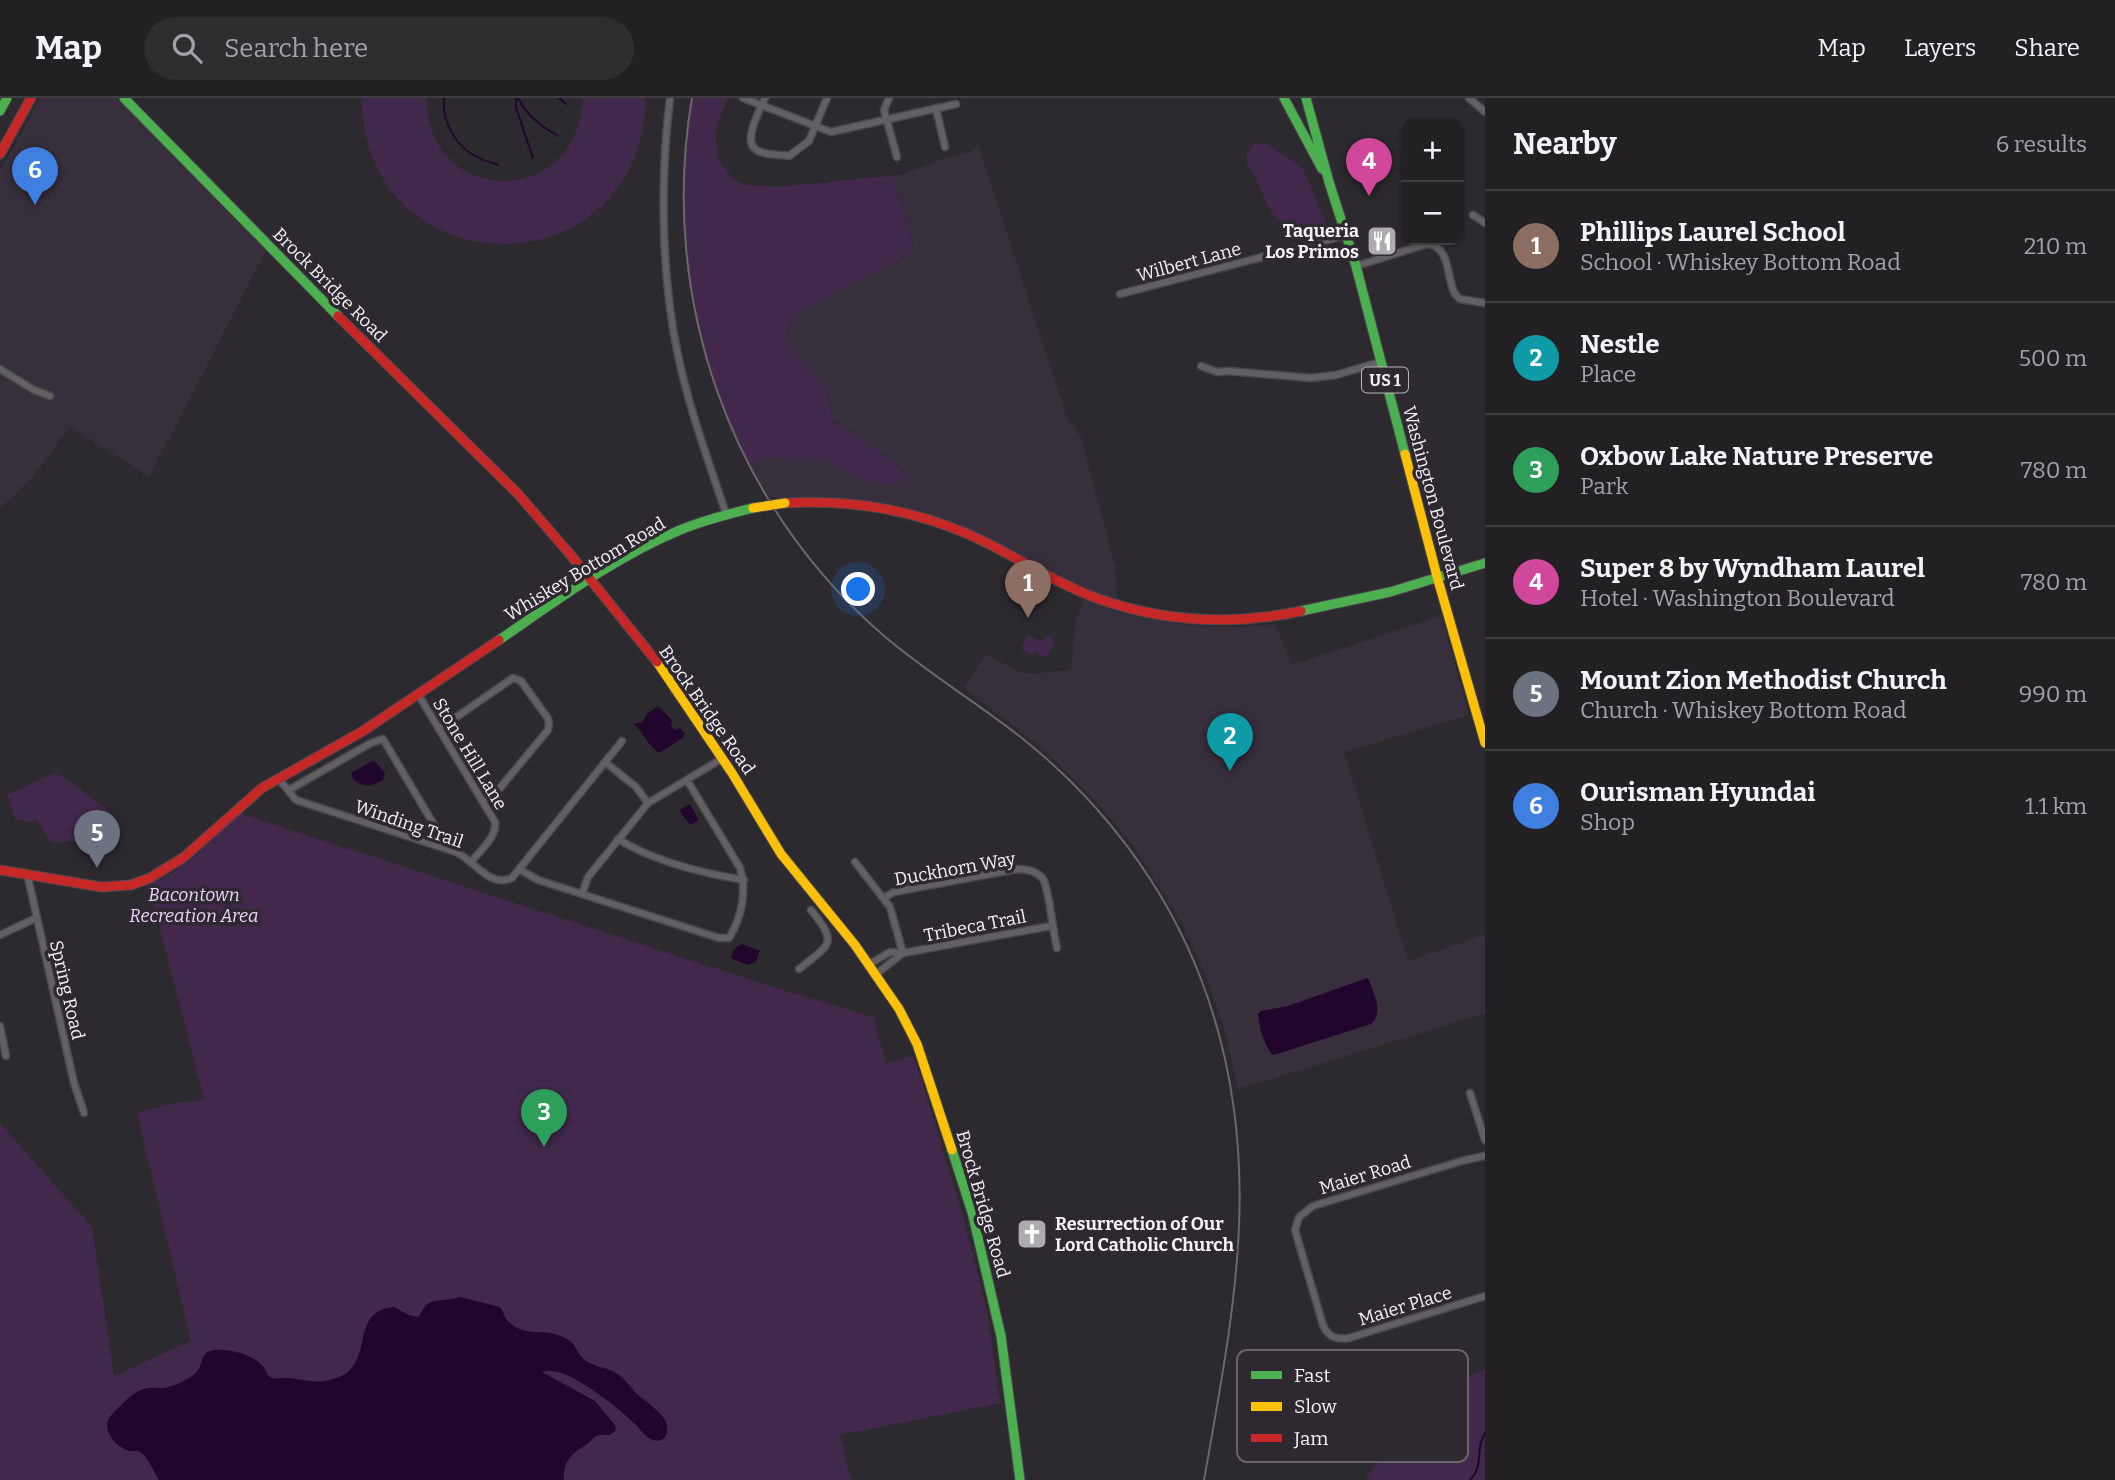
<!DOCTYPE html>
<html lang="en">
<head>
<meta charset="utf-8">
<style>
  body { margin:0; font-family:Bitter,serif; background:#2e2d30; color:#f1f3f6 }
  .controls { position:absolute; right:21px; top:21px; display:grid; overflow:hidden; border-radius:14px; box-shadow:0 2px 5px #0004 }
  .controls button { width:63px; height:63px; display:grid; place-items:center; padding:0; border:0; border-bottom:2px solid #3f3e41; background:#222023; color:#f1f3f6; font:35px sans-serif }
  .you { position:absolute; left:859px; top:492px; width:24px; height:24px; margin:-18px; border:5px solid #fff; border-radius:50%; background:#1a73e8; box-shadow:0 0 0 10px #1a73e833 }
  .badge { display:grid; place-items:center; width:46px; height:46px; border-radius:50%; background:#aeabb0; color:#fff; font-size:23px; font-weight:700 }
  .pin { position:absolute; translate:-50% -58px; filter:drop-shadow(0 2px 4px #0008) }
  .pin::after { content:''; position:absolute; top:37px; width:24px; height:21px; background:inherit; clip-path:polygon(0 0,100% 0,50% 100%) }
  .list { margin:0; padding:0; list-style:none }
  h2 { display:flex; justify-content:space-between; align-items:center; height:91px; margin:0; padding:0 28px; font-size:30px }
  h2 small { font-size:23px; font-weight:400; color:#a2a3a6 }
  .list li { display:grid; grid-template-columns:46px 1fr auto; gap:21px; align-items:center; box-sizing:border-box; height:112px; padding:0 28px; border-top:2px solid #3f3e41 }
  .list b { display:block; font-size:26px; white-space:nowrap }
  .list p { margin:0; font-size:23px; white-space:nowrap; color:#a2a3a6 }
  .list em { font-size:23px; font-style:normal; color:#a2a3a6 }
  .icon { flex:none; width:38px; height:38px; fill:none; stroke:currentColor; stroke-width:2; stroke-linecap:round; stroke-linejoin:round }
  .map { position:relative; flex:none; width:1485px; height:1382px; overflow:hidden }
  header { display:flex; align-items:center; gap:42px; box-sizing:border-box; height:98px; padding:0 35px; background:#222023; border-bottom:2px solid #3f3e41 }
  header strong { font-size:33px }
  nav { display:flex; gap:38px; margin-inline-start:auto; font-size:24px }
  .search { width:490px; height:63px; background:#2e2d30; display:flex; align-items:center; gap:18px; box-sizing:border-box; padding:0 24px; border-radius:38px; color:#a2a3a6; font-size:26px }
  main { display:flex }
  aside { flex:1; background:#222023 }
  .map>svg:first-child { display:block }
  .built { fill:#382f3c }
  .green { fill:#42294c }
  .water { fill:#22052d }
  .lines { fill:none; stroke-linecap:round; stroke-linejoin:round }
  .stream { stroke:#22052d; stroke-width:2 }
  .street-casing { stroke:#4a484c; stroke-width:9 }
  .fast-casing { stroke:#4a484c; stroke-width:11 }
  .slow-casing { stroke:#4a484c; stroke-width:11 }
  .jam-casing { stroke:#4a484c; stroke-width:11 }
  .street { stroke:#636064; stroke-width:6 }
  .fast { stroke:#4caf50; stroke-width:9 }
  .slow { stroke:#ffc107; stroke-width:9 }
  .jam { stroke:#c62828; stroke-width:9 }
  .rail { stroke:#6a686b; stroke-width:2 }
  .slow-bridge-casing { stroke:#4a484c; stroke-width:11; stroke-linecap:butt }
  .slow-bridge { stroke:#ffc107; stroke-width:9 }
  .labels { text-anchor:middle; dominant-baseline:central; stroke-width:7; stroke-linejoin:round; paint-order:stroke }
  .shield { fill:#2e2831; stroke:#b9b4bb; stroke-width:2 }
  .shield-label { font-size:16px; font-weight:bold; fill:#f4f0f6 }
  .poi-label { font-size:18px; font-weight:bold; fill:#f4f0f6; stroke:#2e2831; text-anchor:end }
  .street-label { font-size:18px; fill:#f4f0f6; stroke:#2e2831 }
  .park-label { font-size:18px; font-style:italic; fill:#eed4f9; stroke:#2e2831 }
  .key { fill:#2e2831; stroke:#69646c; stroke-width:2 }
  .key-label { font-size:19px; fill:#f4f0f6 }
</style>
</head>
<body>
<header>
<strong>Map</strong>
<div class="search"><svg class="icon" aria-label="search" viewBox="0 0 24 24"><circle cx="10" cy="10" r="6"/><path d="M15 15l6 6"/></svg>Search here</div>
<nav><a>Map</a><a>Layers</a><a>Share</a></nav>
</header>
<main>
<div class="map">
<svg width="1485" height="1382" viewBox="0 0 1485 1382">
  <rect width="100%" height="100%" fill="#2d2a2f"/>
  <g class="built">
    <polygon points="39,0 117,0 266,153 149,379 70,328 30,383 0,410 0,72 23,34"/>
    <polygon points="978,47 1067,319 1081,339 1114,464 1118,507 986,444 883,409 785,405 764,395 748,367 762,360 821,361 864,381 886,387 907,382 903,371 832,321 825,286 785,245 791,222 801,212 913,155 912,139 894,83 900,77 946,60 969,54"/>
    <polygon points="1084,502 1124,516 1186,527 1243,529 1275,526 1292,567 1441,518 1469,617 1344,654 1408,863 1485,837 1485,915 1238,991 1225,933 1206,878 1182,826 1137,753 1103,711 1047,654 964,590 986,556 1020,574 1029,576 1071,572 1076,520"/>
  </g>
  <g class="green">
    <path d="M362,0H426C428,109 577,113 583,0H646C640,198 362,191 362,0Z"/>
    <path d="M692,0H727L715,35L718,61L732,80L745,87L778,89L900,77L894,83L912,139L913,155L801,212L791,222L785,245L825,286L832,322L903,371L907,382L886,387L864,381L821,361L762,360L748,367C692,254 669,125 692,0Z"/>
    <path d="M1255,45L1267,46L1302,69L1325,122L1327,130L1324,134L1299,141L1293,140C1288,128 1277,124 1271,113C1261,98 1259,81 1247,67V55Z"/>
    <polygon points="1028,537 1040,543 1048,537 1053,539 1055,545 1047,558 1042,559 1035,553 1032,557 1021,551"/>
    <polygon points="55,675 68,682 115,718 104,763 90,764 89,752 76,743 51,745 37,722 27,724 15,721 7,697"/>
    <polygon points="239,715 766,887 873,919 886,965 913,958 919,974 963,1118 987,1212 1000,1305 840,1337 851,1382 0,1382 0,1025 92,1129 114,1278 191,1243 137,1015 175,1005 204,1002 155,810 146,788 172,775"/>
    <polygon points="1485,1271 1485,1382 1365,1382 1426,1299"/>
  </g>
  <g class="water">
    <path d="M657,609L660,610L672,622L671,628L674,632L680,630L685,636L683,640L659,655C646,646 645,636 634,626L642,624L648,615Z"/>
    <path d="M374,662L385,675L383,682C371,689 364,690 353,681L351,675Z"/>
    <polygon points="690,706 699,722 690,727 679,712"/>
    <path d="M742,846L760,853L756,864L747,867L731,860C732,853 735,849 742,846Z"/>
    <path d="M1367,880L1369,882C1374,897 1384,914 1371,926L1277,956L1273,957C1264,948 1259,928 1258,916L1261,913L1288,908Z"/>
    <path d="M460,1199L500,1209C504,1214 504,1219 508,1223C523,1239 542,1231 558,1237C579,1244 573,1252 585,1262C595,1270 609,1269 619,1277C626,1282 631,1290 637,1296C646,1304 659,1312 665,1322C670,1332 667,1346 653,1342C647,1340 641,1333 637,1328C621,1312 564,1264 542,1274L595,1303L615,1327L616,1332L610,1337C590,1336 597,1341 584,1348C571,1356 562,1366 564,1382H159C154,1374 149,1361 141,1355C135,1351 138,1354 131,1353C121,1352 112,1343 108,1333C105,1323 110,1318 117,1311C126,1303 129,1297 141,1292C149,1289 155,1290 162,1290C172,1289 184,1284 192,1278C208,1268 194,1249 224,1252C237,1253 254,1258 263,1268C266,1272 267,1278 272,1280C276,1281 283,1280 288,1280C303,1281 314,1286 330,1282C336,1280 344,1278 349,1273C371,1252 353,1213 394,1209L409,1217L418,1219C422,1215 423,1208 429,1205C438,1201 450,1202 460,1199Z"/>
  </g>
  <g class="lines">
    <g class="stream">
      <path d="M444,0C442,24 455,48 477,59C484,63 491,64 498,67"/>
      <polyline points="516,0 516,10 533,60"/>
      <path d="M518,0C527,18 541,28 558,38"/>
      <polyline points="559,0 566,6"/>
      <path d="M1470,1382C1485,1367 1474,1353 1485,1335"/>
    </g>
    <g class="street-casing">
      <g id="street">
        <path d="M670,0C660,81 661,177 678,257C689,311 709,364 726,416"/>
        <polyline points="743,0 831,34 956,6"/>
        <path d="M765,0C759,14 739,48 761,54C770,57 780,57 789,58L809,43L827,0"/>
        <polyline points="889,0 884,12 897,59"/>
        <polyline points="1469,0 1485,14"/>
        <polyline points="936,10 945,49"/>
        <polyline points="1473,117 1485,125"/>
        <path d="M1356,168L1427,146C1451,148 1446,180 1455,196L1460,201L1485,205"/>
        <polyline points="1120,196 1347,137"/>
        <polyline points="1201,268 1217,274 1228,273 1311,280 1336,277 1380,264"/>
        <polyline points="0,271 34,292 50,298"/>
        <path d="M418,596L495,724C497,739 480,753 471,764"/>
        <polyline points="439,631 513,580 521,583 547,619 549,624 548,632 500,690 483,704"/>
        <polyline points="605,664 636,689 648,705"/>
        <path d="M278,680L296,702L456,754C475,763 489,790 512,780L622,643"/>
        <polyline points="289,692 371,645 383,641 436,730 437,737 434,747"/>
        <path d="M618,741C655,764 701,775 744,782"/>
        <polyline points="855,764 890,809 903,855 1051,828"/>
        <path d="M519,771L538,782L719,840H729C742,819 747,793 740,770L687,682"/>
        <polyline points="27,775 74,985 84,1015"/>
        <polyline points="582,796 588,779 648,705 723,660"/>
        <path d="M885,799L894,794L1017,771C1026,771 1037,773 1043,781C1049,790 1053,835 1057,850"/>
        <polyline points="0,837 36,820"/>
        <polyline points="868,867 890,854 903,855 875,877"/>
        <path d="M799,871C830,846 839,846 811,812"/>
        <polyline points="0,928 6,958"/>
        <polyline points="1470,995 1485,1042"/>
        <path d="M1485,1058L1465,1062L1313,1108L1299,1119L1295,1132L1323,1227C1328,1239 1336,1242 1349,1240L1485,1198"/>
      </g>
    </g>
    <g class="fast-casing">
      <g id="fast">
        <polyline points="124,0 338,218"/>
        <polyline points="1284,0 1322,71"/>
        <polyline points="1306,0 1329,84 1356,168 1405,356"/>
        <polyline points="0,13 7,0"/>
        <polyline points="1301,513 1390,494 1485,465"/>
        <path d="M499,542C556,503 615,459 680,432C704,422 728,416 753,410"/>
        <polyline points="952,1052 972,1114 1001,1238 1020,1382"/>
      </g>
    </g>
    <g class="slow-casing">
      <g id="slow">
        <polyline points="1405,356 1438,482 1485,645"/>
        <polyline points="657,564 732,675 781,756 855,847 899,911 917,946 952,1052"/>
      </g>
    </g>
    <g class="jam-casing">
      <g id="jam">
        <polyline points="0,56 31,0"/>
        <polyline points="338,218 518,396 569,455 657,564"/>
        <path d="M785,405C856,401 923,413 987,445C1023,463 1058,486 1096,500C1163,524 1231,528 1301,513"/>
        <polyline points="0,772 101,789 131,787 150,780 184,759 262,690 363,633 499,542"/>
      </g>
    </g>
    <use href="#street" class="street"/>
    <use href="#fast" class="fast"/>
    <use href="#slow" class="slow"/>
    <use href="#jam" class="jam"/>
    <path class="rail" d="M692,0C658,199 730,405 883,537C927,575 978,605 1023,641C1102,704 1165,787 1201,881C1267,1054 1235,1207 1204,1382"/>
    <g class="slow-bridge-casing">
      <polyline id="slow-bridge" points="753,410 785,405"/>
    </g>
    <use href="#slow-bridge" class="slow-bridge"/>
  </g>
  <defs>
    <g id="restaurant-square" transform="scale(1.575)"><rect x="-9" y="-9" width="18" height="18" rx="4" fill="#aeabb0" stroke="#2e2831"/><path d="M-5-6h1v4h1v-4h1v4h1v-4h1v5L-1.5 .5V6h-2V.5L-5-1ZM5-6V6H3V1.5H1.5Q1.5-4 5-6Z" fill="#fff"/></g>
    <g id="church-square" transform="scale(1.575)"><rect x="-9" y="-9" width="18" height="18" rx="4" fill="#aeabb0" stroke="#2e2831"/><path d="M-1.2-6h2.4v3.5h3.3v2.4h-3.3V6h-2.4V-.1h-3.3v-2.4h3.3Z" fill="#fff"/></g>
  </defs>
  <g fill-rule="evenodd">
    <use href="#restaurant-square" x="1382" y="143"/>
    <use href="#church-square" x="1032" y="1136"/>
  </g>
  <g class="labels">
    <rect class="shield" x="1362" y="269.5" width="46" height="25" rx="5"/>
    <g class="shield-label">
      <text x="1385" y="282">US 1</text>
    </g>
    <g class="poi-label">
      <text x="1359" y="133">Taqueria<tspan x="1359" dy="21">Los Primos</tspan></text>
      <text x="1055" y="1126" text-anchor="start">Resurrection of Our<tspan x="1055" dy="21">Lord Catholic Church</tspan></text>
    </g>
    <g class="street-label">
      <text transform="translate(1189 164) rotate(-15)">Wilbert Lane</text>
      <text transform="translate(330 187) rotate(45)">Brock Bridge Road</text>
      <text transform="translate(1433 400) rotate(75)">Washington Boulevard</text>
      <text transform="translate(585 471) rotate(-31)">Whiskey Bottom Road</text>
      <text transform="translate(707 612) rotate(55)">Brock Bridge Road</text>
      <text transform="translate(470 656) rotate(59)">Stone Hill Lane</text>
      <text transform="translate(409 726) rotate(19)">Winding Trail</text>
      <text transform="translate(955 771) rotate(-10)">Duckhorn Way</text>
      <text transform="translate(975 828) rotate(-11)">Tribeca Trail</text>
      <text transform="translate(67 892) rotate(77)">Spring Road</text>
      <text transform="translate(1365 1077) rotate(-17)">Maier Road</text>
      <text transform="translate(983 1106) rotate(74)">Brock Bridge Road</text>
      <text transform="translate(1405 1208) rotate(-17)">Maier Place</text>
    </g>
    <g class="park-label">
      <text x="194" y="797">Bacontown<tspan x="194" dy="21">Recreation Area</tspan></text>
    </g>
  </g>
  <rect x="1237" y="1252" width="231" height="112" rx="10" class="key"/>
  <rect x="1251" y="1273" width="31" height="8" fill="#4caf50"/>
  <rect x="1251" y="1304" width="31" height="9" fill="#ffc107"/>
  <rect x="1251" y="1336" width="31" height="8" fill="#c62828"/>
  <g class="key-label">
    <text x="1294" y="1284">Fast</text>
    <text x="1294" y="1315">Slow</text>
    <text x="1294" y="1347">Jam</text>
  </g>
</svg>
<div class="controls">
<button>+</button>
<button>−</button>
</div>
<div class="you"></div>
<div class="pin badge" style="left:1028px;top:520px;background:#8d6e63">1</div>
<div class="pin badge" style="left:1230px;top:673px;background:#0f9aa8">2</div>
<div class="pin badge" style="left:544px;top:1049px;background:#2e9e5b">3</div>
<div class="pin badge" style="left:1369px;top:98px;background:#d1479c">4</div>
<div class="pin badge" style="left:97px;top:770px;background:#6b7280">5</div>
<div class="pin badge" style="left:35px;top:107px;background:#3f7fe0">6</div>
</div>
<aside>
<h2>Nearby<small>6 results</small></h2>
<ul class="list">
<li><span class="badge" style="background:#8d6e63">1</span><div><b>Phillips Laurel School</b><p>School · Whiskey Bottom Road</p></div><em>210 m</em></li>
<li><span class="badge" style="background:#0f9aa8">2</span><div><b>Nestle</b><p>Place</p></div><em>500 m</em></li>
<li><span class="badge" style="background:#2e9e5b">3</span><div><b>Oxbow Lake Nature Preserve</b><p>Park</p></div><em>780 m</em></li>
<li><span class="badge" style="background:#d1479c">4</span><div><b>Super 8 by Wyndham Laurel</b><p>Hotel · Washington Boulevard</p></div><em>780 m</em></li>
<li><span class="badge" style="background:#6b7280">5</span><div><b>Mount Zion Methodist Church</b><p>Church · Whiskey Bottom Road</p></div><em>990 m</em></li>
<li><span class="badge" style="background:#3f7fe0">6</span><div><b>Ourisman Hyundai</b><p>Shop</p></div><em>1.1 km</em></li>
</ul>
</aside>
</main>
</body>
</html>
